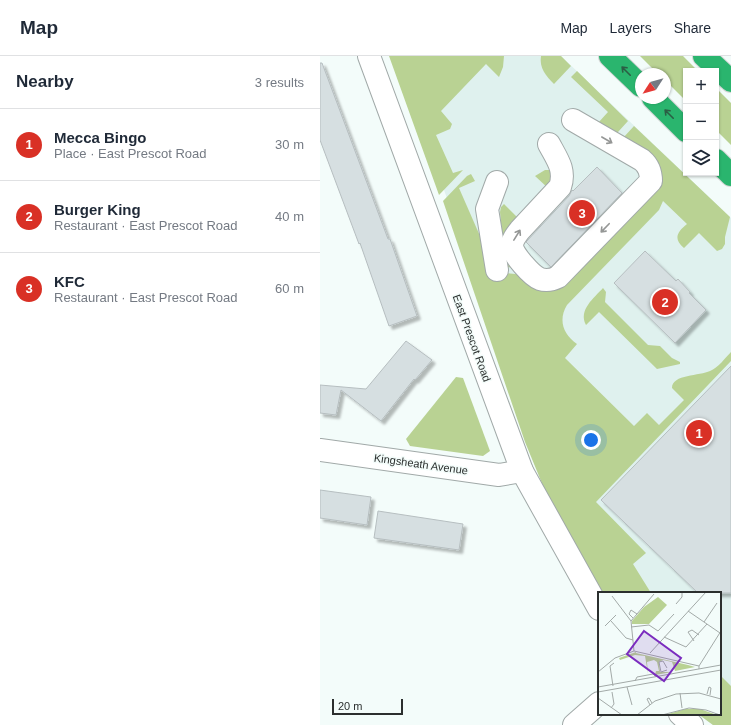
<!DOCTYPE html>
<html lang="en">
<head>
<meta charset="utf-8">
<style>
  body { margin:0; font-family:Helvetica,sans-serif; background:#f6f6f7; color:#1f2937 }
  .controls { position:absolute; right:12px; top:12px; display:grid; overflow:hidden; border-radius:0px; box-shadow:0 1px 3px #0004 }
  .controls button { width:36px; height:36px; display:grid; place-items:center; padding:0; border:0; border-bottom:1px solid #e0e1e3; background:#fff; color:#1f2937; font:20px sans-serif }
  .compass { position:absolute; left:315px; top:12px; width:36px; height:36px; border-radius:50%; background:#fff; box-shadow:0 1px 3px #0004; rotate:234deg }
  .scale { position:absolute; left:12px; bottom:10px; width:71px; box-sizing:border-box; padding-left:4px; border:2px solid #2b2f2e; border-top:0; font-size:11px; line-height:14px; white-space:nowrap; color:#2b2f2e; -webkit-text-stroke:3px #f3fcfa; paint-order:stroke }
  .you { position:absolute; left:271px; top:384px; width:14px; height:14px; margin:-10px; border:3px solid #fff; border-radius:50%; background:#1a73e8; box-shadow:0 0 0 6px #1a73e833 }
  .badge { display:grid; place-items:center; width:26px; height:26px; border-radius:50%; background:#d93025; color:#fff; font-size:13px; font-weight:700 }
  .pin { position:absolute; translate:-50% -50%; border:2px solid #fff; box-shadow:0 1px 4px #0006 }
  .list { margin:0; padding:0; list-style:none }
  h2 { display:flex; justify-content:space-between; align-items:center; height:52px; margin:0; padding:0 16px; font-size:17px }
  h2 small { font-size:13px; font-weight:400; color:#747a83 }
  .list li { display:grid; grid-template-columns:26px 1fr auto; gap:12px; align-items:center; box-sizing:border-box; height:72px; padding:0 16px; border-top:1px solid #e0e1e3 }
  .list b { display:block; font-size:15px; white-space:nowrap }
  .list p { margin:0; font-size:13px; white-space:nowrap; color:#747a83 }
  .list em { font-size:13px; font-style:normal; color:#747a83 }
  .icon { flex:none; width:22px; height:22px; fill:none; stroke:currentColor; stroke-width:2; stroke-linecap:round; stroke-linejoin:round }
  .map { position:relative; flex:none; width:411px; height:669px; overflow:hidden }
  header { display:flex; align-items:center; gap:24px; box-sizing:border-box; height:56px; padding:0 20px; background:#fff; border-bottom:1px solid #e0e1e3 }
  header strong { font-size:19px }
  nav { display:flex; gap:22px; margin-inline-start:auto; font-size:14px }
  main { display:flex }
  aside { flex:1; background:#fff }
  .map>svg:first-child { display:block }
  .built { fill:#dff1ee }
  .green { fill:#b9d293 }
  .building { fill:#d6dfe1; stroke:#b6bec0; filter:url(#shadow) }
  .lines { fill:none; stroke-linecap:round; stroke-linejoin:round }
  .minor-casing { stroke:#a1a9a8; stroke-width:24 }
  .highway-casing { stroke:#d5d5d5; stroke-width:24 }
  .minor { stroke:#fff; stroke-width:22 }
  .highway { stroke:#2ab56e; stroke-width:22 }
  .oneway { stroke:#2b5e44 }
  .oneway2 { stroke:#959796 }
  .labels { text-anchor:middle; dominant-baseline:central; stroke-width:3; stroke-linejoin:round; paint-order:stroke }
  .street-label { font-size:11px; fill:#2b2f2e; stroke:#f3fcfa }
  .inset-road { fill:none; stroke:#a3aaa8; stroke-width:1 }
  .view { fill:#7b2cbf; fill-opacity:0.15; stroke:#7b2cbf; stroke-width:2 }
  .inset-edge { fill:none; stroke:#2b2f2e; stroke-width:2 }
</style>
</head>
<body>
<header>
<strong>Map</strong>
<nav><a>Map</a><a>Layers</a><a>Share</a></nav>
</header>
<main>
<aside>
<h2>Nearby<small>3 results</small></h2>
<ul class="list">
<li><span class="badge">1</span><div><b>Mecca Bingo</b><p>Place · East Prescot Road</p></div><em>30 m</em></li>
<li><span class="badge">2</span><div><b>Burger King</b><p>Restaurant · East Prescot Road</p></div><em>40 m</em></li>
<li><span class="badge">3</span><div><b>KFC</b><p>Restaurant · East Prescot Road</p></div><em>60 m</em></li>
</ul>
</aside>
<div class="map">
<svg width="411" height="669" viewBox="0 0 411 669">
  <defs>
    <filter id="shadow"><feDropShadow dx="3.5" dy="3.5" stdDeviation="1" flood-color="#0004"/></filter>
  </defs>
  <rect width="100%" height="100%" fill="#f3fcfa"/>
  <polygon class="built" points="164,0 241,0 411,162 411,669 393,669 378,658 400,658 400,537 285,537 202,360 102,70"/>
  <g class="green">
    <polygon points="69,0 184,0 183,11 179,21 166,8 121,55 132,68 130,73 116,79 133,117 143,114 119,139"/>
    <path d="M221,0H241L251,10L234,28C226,20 219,12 221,0Z"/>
    <polygon points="320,0 363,0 378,15 366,15 366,45 345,24 345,18 338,18"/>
    <polygon points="257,15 308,65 298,76 295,82 278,67 288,56 251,21"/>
    <polygon points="396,32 411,47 411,89 396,74"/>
    <path d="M314,70L410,161L405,181V188L402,193L397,195L379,177L364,192C353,183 357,176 367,168L343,145L339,154L247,249C238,264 243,278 257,288L245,302L314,370L327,357L339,369L364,344L352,332C352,318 380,320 390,315C398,312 405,302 411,296V305L276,446L326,497L313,508L331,537H279L228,442L205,386L123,145L147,120L151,118L155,125L139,132L167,196L185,217L204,219L217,228L333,133L303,82Z"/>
    <path d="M225,114H229L233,118V126L230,135C220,148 186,175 186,191C186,200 193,206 199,212L185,211L180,156L181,151L184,148L198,162L228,132L215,120Z"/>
    <path d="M283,232L286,236L285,246L328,289L340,290L352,302L360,306V308L337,313L279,256L266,269C258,254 274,242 283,232Z"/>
    <polygon points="136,321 143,322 170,395 163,400 90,390 86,383"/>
    <polygon points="400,619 411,630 411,669 393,669 378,658 400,658"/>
  </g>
  <g class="building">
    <polygon points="0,7 2,7 68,183 70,183 97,260 69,270 40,187 39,188 0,84"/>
    <polygon points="277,111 302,137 231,211 206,186 249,140 252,134 253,135"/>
    <polygon points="325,195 356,225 358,223 370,236 369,237 386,254 355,287 294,227"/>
    <polygon points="86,285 112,304 95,324 94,323 61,365 21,334 16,359 0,357 0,329 46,333"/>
    <polygon points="411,310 411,537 378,537 281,444"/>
    <polygon points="0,434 51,441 47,469 0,462"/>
    <polygon points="58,455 143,468 139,494 54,482"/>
  </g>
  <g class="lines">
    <g class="minor-casing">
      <g id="minor">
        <polyline points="49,0 202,415 279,553"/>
        <path d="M229,88C237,103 246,114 240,131L200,174C196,179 192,184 192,190C193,199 212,220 220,223C226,225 232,224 238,221L331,125C331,116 329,110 322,104L253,64"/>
        <polyline points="177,126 167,153 177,214"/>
        <polyline points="0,394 179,419 202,415"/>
        <polyline points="360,658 372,669"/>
        <polyline points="254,669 279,647"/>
      </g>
    </g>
    <g class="highway-casing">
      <g id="highway">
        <polyline points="290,0 321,30"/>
        <polyline points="384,0 411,25"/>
        <polyline points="333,42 366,75"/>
        <polyline points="396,104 411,119"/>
      </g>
    </g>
    <use href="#minor" class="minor"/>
    <use href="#highway" class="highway"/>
  </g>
  <defs><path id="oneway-shaft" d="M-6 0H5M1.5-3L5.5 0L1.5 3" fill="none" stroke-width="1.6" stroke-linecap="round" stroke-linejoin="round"/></defs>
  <g class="oneway">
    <use href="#oneway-shaft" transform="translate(306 15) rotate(-135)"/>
    <use href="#oneway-shaft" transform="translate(349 58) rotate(-135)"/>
  </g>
  <g class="oneway2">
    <use href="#oneway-shaft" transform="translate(287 84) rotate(30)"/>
    <use href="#oneway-shaft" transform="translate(285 172) rotate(134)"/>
    <use href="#oneway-shaft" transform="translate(197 179) rotate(-58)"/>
  </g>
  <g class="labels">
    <g class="street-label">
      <text transform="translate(152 282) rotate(70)">East Prescot Road</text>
      <text transform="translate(101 408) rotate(8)">Kingsheath Avenue</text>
    </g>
  </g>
  <g transform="translate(278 536)">
    <rect width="123" height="123" fill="#f3fcfa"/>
    <path d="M60,5L69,13L51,32H34V29L46,15ZM38,60V61L90,73L97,75L77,79L74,70L65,68L61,70L62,80H74L57,83L58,79H61L59,70L56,68L49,70L50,82L47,64L37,63L22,68L21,66ZM87,117H102L119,123H67Z" fill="#b9d293"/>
    <path class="inset-road" d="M14,4L33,29L36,59M78,12L84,5V0M90,19L122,41M35,26L31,22L33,18L39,22M13,29L28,46L35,48M33,29L56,2M106,30L119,11M7,34L18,23M33,35L51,33L60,39L76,22M66,45L88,55L109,32M96,49L90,40L94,38L101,43M52,61L108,0M101,74L123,39M69,76L65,69L61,70L63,80L69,78M0,80L17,66L36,59L101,74V77M37,89L39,85L55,82L58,85M15,94L12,74L16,71M0,95L123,73M29,95L34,113M0,100L123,78M82,101L84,116M109,102L111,95L113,96L112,103M0,106L24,123M52,113L49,107L51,106L54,111M13,116L16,112L14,100M39,123L57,109L78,102L101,101L123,107M64,123L91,116L108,118L122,123"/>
    <path class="view" d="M46,39L83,66L66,89L29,62Z"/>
    <rect width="123" height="123" class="inset-edge"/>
  </g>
</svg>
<div class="controls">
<button>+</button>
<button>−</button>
<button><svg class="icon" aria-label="layers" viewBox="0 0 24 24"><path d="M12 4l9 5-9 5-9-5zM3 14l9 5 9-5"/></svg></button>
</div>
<svg class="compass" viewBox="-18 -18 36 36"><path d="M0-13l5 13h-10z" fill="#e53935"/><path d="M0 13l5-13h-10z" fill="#747a83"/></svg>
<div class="scale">20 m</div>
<div class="you"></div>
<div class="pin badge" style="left:379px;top:377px">1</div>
<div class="pin badge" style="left:345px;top:246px">2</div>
<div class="pin badge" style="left:262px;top:157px">3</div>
</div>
</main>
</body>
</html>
